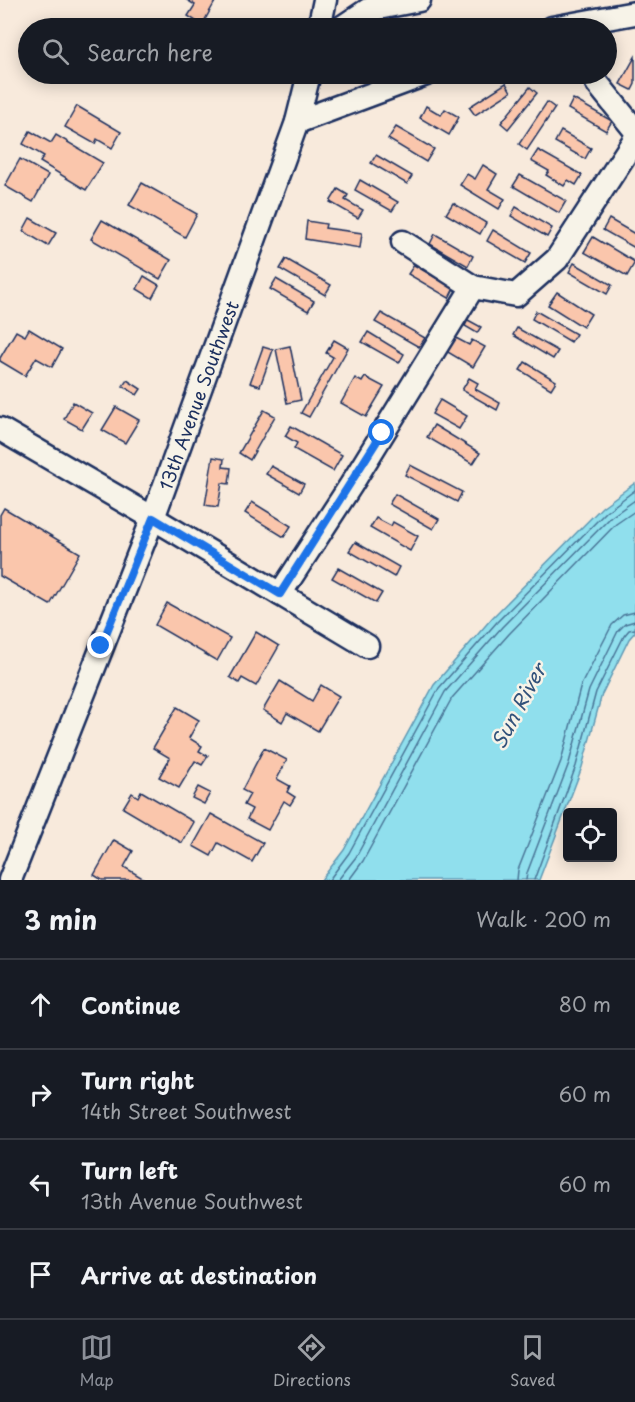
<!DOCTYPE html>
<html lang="en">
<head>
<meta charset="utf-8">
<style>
  body { margin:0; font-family:"Playpen Sans",sans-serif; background:#20242c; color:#f1f3f6 }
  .controls { position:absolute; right:18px; bottom:18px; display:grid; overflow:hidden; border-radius:6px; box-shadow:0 3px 15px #0003 }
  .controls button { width:54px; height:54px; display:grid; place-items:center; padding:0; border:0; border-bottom:2px solid #363941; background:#171b24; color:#f1f3f6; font:30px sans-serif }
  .stop { position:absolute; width:18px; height:18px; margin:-14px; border:4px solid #1a73e8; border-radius:50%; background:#fff }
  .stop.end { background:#1a73e8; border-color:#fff; box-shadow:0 2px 6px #0008 }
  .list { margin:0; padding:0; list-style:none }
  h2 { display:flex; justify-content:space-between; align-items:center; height:78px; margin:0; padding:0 24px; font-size:26px }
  h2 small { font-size:20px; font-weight:400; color:#9ea1a6 }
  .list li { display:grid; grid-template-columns:39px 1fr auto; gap:18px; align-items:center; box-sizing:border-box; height:90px; padding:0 24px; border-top:2px solid #363941 }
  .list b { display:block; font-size:22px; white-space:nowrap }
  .list p { margin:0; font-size:20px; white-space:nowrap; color:#9ea1a6 }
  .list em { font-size:20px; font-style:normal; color:#9ea1a6 }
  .icon { flex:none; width:33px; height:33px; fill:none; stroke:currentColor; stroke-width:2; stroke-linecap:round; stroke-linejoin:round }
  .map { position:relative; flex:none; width:635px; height:880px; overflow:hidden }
  .search { position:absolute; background:#171b24; box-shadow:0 3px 15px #0003; left:18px; right:18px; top:18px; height:66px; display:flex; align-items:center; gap:15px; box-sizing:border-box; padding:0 21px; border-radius:33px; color:#9ea1a6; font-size:22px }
  .sheet { height:438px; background:#171b24 }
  nav { display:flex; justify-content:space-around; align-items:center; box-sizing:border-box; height:84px; border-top:2px solid #363941; background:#171b24; font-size:16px; color:#9ea1a6 }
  nav a { display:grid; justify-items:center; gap:3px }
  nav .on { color:#8c9099 }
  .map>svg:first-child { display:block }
  .water { fill:#90dfed; stroke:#6199b4; stroke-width:1.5 }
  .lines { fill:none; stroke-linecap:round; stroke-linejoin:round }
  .shore { stroke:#4a7597; stroke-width:1.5 }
  .building { fill:#fac6ac; stroke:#1b2f5e; stroke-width:1.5 }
  .minor-casing { stroke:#1b2f5e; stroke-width:27 }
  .minor { stroke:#f7f3e8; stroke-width:22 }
  .route { stroke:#1a73e8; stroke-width:8 }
  .labels { text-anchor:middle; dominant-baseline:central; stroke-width:5; stroke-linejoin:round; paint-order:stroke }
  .street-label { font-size:18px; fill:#1b2f5e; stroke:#f7f3e8 }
  .water-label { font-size:20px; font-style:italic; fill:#32527b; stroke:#f7f3e8 }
</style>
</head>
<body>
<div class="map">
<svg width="635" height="880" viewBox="0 0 635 880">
  <rect width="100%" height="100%" fill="#f8eadc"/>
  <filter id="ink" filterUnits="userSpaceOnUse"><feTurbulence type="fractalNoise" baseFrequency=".0167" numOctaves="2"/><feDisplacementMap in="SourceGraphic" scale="12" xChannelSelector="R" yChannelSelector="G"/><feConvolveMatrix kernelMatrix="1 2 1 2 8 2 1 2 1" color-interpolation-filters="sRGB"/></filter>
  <g filter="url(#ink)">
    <polygon class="water" points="635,483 635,632 629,639 602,694 582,767 539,880 321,880 344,850 434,685 492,618 602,507"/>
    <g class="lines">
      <g class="shore">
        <polyline points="329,880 349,853 439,688 497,622 606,512 635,490"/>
        <polyline points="338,880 356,857 445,692 502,627 611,517 635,500"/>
        <polyline points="349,880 363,861 452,698 509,634 616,524 635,511"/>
        <polyline points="517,880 518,870 561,761 581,685 612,625 623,615 635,612"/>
        <polyline points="526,880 527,873 569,763 589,690 618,631 625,624 635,621"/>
        <polyline points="534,880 576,766 596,692 624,636 629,630 635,629"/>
      </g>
    </g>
    <g class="building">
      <polygon points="187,0 216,0 202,25 188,16 195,5"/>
      <polygon points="635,57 635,84 632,90 620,84"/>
      <polygon points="506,83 511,92 475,115 469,107"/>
      <polygon points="530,87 537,93 508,129 501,123"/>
      <polygon points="573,99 612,121 606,131 568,109"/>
      <polygon points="547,102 555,108 527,150 519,144"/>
      <polygon points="77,106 121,132 112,148 97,139 95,144 65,127"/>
      <polygon points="426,106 441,115 445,109 459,117 449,135 420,118"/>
      <polygon points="396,127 434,149 426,162 388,139"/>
      <polygon points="30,131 51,143 56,135 103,163 86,190 40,162 44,156 23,144"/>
      <polygon points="561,131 591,148 585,159 555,142"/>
      <polygon points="538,150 582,175 576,185 568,180 564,186 546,175 549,171 531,161"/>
      <polygon points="376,155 412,176 407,184 371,163"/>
      <polygon points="20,159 48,175 33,202 5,186"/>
      <polygon points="483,165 497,174 488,189 505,199 499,209 460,185 467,174 475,179"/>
      <polygon points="520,175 566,201 559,213 513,186"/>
      <polygon points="360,180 398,202 392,211 355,190"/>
      <polygon points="142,183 197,214 185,237 129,205"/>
      <polygon points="338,189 348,195 345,200 363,210 358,218 330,202"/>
      <polygon points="453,203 486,223 480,234 446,214"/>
      <polygon points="516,207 552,228 547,237 511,216"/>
      <polygon points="30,218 56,233 48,246 23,231"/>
      <polygon points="609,219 635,234 635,248 603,230"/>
      <polygon points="102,220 171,260 160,279 91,239"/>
      <polygon points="307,221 326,224 325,228 362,233 360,248 305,239"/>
      <polygon points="493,230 531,253 525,263 487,241"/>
      <polygon points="435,234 473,256 468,266 430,244"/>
      <polygon points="593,237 635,262 627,276 584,252"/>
      <polygon points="286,259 331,285 325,295 280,269"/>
      <polygon points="574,263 612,285 607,294 569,272"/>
      <polygon points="414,265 454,288 449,298 408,274"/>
      <polygon points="144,276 159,285 152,298 137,289"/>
      <polygon points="276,279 314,301 308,311 270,289"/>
      <polygon points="557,292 591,314 583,327 548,305"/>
      <polygon points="536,311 576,334 571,342 532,319"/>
      <polygon points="381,313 425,338 419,347 375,322"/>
      <polygon points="468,320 481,327 477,333 465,326"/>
      <polygon points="517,328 558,351 553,359 513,335"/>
      <polygon points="29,329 62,349 52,367 36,358 25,376 0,361 0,358 16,331 25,336"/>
      <polygon points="368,332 404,354 399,363 362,342"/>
      <polygon points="454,337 469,345 472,340 485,347 473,367 446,351"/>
      <polygon points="334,340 348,348 309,417 301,413 333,357 326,353"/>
      <polygon points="290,346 301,400 287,403 276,349"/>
      <polygon points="263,347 273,350 260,386 250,383"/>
      <polygon points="525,362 556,381 551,389 520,370"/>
      <polygon points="365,377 384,387 366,417 341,403 355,378 362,382"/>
      <polygon points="469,378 478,383 475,389 500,403 497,410 462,390"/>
      <polygon points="127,380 141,389 137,395 123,386"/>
      <polygon points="440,400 467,416 459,429 432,414"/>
      <polygon points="73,402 92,413 82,429 64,419"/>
      <polygon points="116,407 139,420 125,443 102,430"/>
      <polygon points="264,410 275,416 250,460 239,453"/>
      <polygon points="434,425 480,453 473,464 427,437"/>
      <polygon points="291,426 342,455 333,471 294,449 297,443 285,436"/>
      <polygon points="213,457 224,459 223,467 231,468 229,484 222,483 218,507 205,505"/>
      <polygon points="410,465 462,492 457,502 405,475"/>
      <polygon points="271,466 304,484 299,493 266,474"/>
      <polygon points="395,494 439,519 433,529 389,504"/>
      <polygon points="252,502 291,526 284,537 245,513"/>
      <polygon points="4,508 80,553 50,605 0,576 0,515"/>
      <polygon points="376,518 391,526 393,522 418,536 410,551 370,528"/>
      <polygon points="355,542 399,567 394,577 349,551"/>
      <polygon points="338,568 382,593 376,603 332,578"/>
      <polygon points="167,603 230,638 217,661 155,625"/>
      <polygon points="256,632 279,646 256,686 242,678 239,683 230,677"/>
      <polygon points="280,681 312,701 321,685 339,696 318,731 287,713 282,722 263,710"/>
      <polygon points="177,707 199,720 189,738 202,746 199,751 208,756 202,765 195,761 179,788 159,777 170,758 153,748"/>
      <polygon points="264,748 287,760 277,779 290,786 287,792 295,797 290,805 284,801 268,830 247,819 252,809 244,805 250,794 242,790"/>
      <polygon points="198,787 210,793 204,804 192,798"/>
      <polygon points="141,791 194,822 182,843 123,808 132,793 138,797"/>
      <polygon points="211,814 263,843 252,862 218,843 211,856 193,846"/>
      <polygon points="114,840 133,851 124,867 146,880 102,880 94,875"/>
    </g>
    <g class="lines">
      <g class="minor-casing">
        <g id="minor">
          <polyline points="319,28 325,0"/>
          <polyline points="341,28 368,10 419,0"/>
          <polyline points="552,28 635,13"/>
          <polyline points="597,83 635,130"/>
          <polyline points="297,122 426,74"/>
          <polyline points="403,242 473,287"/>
          <polyline points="0,429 153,518 367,646"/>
          <polyline points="280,594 351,485 473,287 516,295 557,259 635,139"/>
          <path id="s1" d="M10,880L153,518L297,122L309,74"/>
        </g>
      </g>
      <use href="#minor" class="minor"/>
    </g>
  </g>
  <g class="lines" filter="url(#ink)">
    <polyline class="route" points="101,646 153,518 280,594 382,433"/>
  </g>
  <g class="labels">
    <g class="street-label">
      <text stroke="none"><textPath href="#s1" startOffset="520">13th Avenue Southwest</textPath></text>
    </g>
    <g class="water-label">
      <text transform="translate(518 706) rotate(-62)">Sun River</text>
    </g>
  </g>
</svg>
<div class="controls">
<button><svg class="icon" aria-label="locate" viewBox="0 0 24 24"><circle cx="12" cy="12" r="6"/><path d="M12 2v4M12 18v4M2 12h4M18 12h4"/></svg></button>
</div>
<div class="stop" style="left:382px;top:433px"></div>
<div class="stop end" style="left:101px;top:646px"></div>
<div class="search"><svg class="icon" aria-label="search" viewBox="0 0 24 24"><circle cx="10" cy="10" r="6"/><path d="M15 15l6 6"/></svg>Search here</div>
</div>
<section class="sheet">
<h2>3 min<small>Walk · 200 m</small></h2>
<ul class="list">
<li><svg class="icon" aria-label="ahead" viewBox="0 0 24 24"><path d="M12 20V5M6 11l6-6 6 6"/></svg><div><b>Continue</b></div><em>80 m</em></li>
<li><svg class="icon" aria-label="right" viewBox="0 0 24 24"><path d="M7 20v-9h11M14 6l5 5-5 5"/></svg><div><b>Turn right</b><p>14th Street Southwest</p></div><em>60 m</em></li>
<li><svg class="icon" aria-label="left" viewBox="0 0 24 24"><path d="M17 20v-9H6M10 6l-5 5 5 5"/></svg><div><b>Turn left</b><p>13th Avenue Southwest</p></div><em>60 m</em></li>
<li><svg class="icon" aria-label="arrive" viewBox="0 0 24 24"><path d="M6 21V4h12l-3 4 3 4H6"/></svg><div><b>Arrive at destination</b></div></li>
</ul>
</section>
<nav>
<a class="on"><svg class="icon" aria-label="map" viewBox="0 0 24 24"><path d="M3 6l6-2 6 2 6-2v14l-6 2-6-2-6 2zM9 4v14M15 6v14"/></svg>Map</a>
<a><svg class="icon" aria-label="directions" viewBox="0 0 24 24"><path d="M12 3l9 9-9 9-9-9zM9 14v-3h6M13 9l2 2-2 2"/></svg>Directions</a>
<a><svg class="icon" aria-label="saved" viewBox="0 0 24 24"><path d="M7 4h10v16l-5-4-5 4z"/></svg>Saved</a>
</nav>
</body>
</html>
